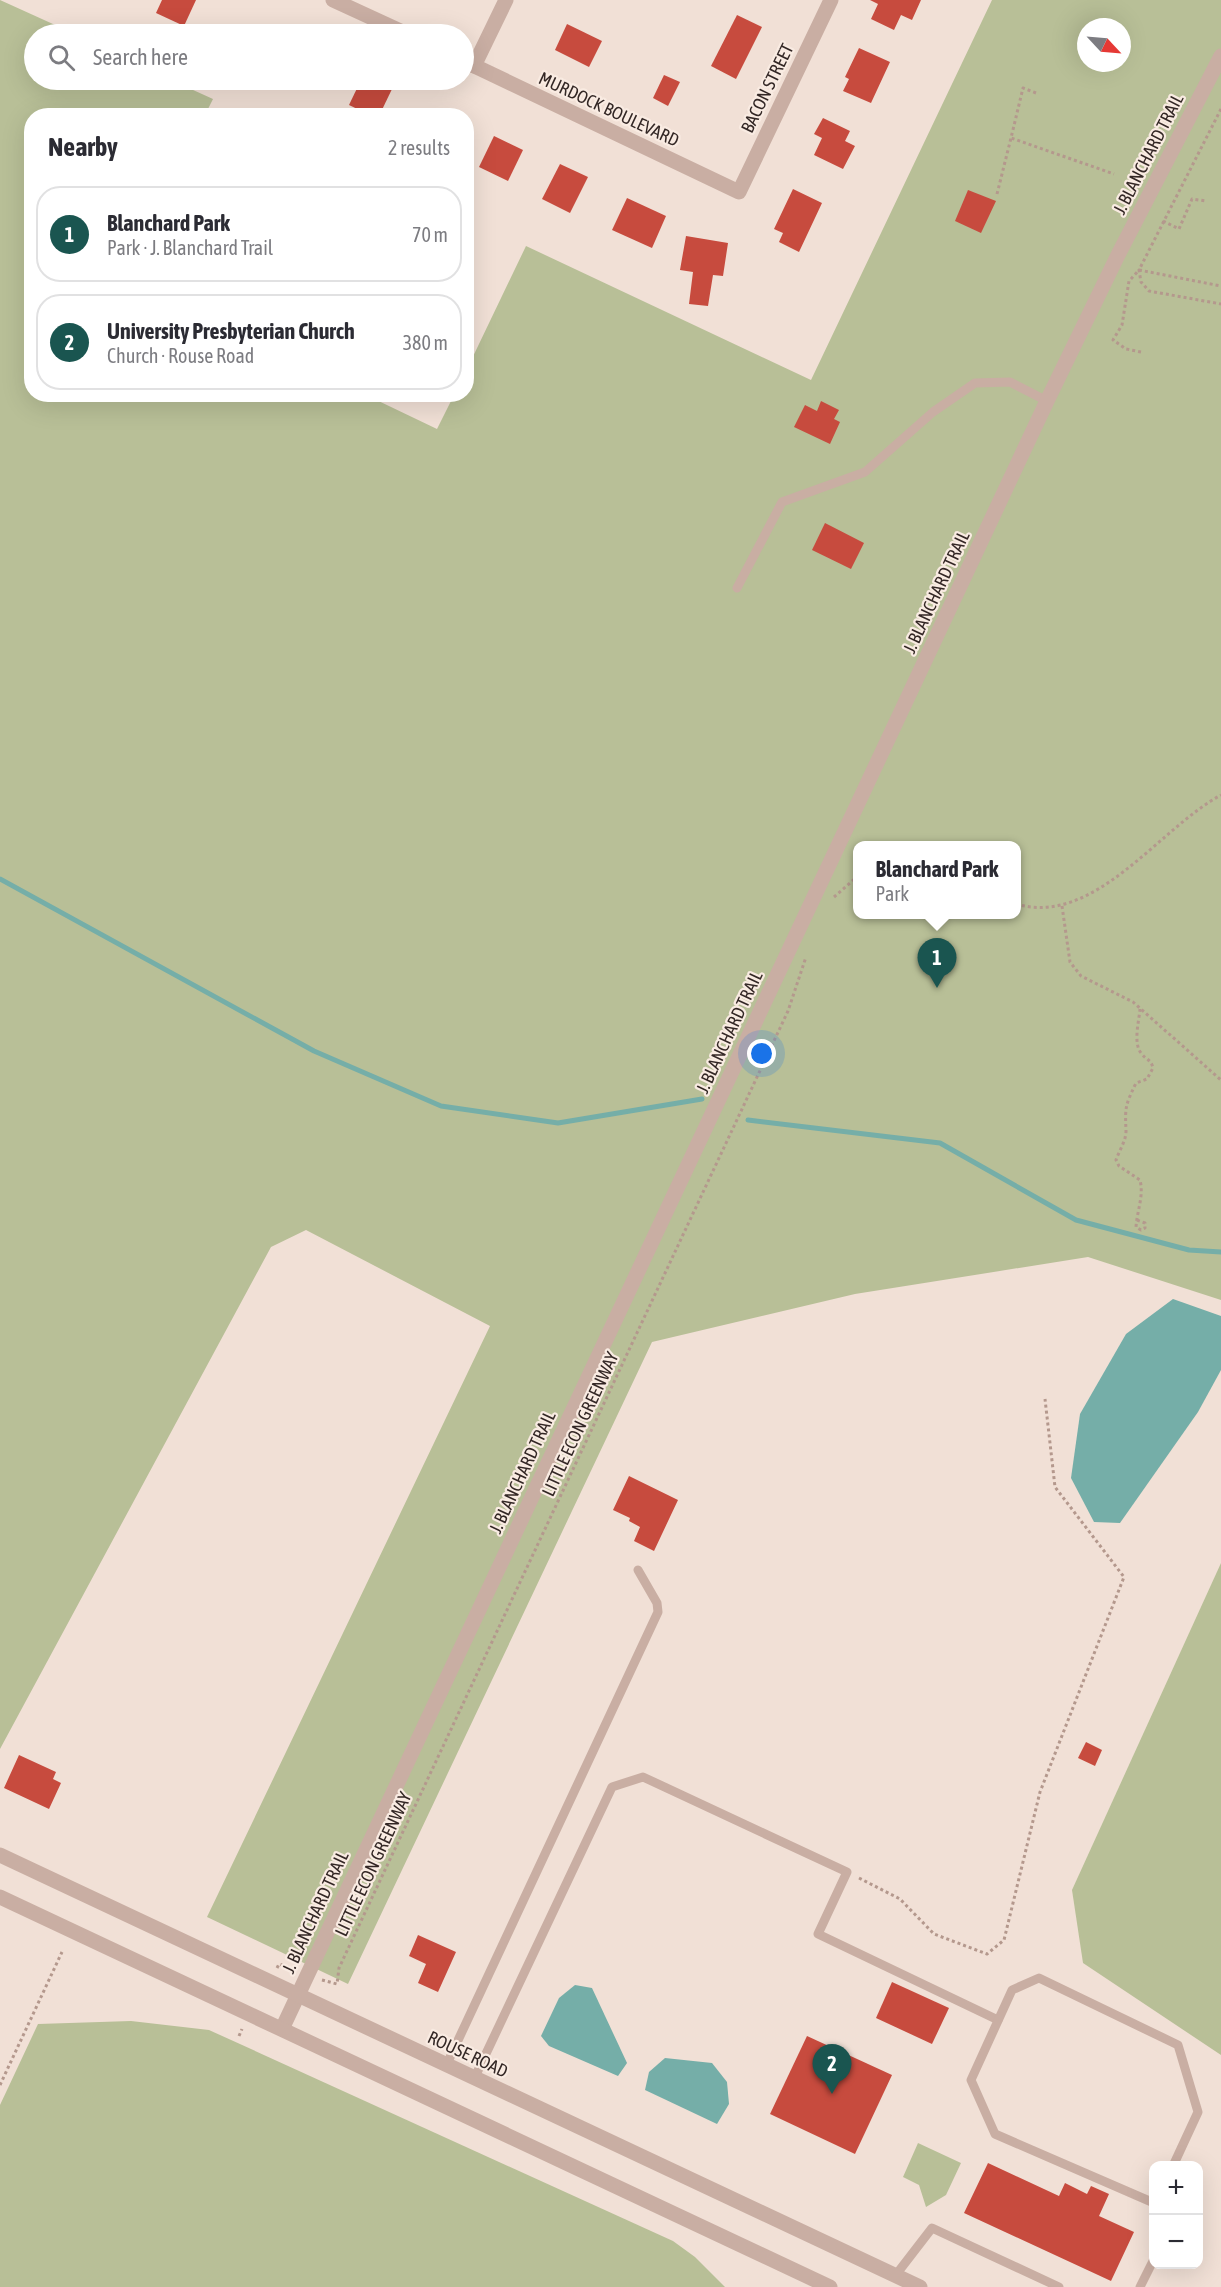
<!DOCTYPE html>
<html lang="en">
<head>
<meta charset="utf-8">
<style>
  body { margin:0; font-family:"Asap Condensed",sans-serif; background:#f7f7f7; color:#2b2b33 }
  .controls { position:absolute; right:18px; bottom:18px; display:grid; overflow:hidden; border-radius:12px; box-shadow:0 6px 24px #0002 }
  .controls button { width:54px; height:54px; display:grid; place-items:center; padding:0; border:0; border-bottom:2px solid #e1e1e2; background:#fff; color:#2b2b33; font:30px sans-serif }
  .compass { position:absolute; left:1077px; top:18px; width:54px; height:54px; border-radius:50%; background:#fff; box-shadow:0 6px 24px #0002; rotate:116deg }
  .you { position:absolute; left:762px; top:1054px; width:21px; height:21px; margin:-15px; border:4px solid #fff; border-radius:50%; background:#1a73e8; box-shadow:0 0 0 9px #1a73e833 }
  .badge { display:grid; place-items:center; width:39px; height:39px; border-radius:50%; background:#1a5550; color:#fff; font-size:20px; font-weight:700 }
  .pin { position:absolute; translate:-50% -50px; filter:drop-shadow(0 2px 3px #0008) }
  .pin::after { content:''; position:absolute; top:32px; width:21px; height:18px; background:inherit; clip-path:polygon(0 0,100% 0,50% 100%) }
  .popup { position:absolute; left:853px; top:841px; width:168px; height:78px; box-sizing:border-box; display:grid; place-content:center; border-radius:12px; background:#fff; filter:drop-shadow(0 2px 4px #0005); font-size:20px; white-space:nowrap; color:#7c7c81 }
  .popup b { font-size:22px; color:#2b2b33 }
  .popup::after { content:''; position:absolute; left:50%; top:100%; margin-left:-12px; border:12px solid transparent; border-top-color:#fff }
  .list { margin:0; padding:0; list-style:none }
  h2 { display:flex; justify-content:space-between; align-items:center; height:78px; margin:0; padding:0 24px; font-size:26px }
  h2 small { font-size:20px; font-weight:400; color:#7c7c81 }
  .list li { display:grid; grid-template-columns:39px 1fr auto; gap:18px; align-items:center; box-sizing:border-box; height:96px; margin:0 12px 12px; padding:0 12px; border:2px solid #e1e1e2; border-radius:24px }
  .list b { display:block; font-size:22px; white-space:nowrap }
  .list p { margin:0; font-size:20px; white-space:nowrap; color:#7c7c81 }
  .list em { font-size:20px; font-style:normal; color:#7c7c81 }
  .icon { flex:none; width:33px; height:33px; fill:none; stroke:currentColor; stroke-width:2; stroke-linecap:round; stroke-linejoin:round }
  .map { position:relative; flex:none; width:1221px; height:2287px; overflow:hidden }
  .search { position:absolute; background:#fff; box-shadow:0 6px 24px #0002; left:24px; top:24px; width:450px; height:66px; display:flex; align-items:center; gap:15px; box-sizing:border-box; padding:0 21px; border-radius:33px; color:#7c7c81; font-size:22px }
  .panel { position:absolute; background:#fff; box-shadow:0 6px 24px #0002; left:24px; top:108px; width:450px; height:294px; border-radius:24px }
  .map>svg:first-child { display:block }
  .green { fill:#b8bf97; fill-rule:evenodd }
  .water { fill:#75aea8 }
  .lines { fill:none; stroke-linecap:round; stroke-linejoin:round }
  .stream { stroke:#75aea8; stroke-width:5 }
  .building { fill:#c74b3e }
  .path { stroke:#b4988d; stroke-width:3; stroke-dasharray:3 3; stroke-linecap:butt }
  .service { stroke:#c9aea3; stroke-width:9 }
  .minor { stroke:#c9aea3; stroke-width:15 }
  .tertiary { stroke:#c9aea3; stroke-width:15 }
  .labels { text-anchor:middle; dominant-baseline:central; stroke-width:4.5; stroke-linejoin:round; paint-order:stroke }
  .street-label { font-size:18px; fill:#332725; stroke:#f9ebe2 }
</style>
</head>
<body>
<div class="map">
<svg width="1221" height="2287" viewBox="0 0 1221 2287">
  <rect width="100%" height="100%" fill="#f1e0d6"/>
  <g class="green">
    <path d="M0,0L75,34H34V80H171L213,99L205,115L32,116V394L366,395L437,429L454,395L466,394L467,369L526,246L811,380L992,0H1221V1300L1088,1257L855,1294L652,1342L348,1984L207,1917L490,1326L306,1230L271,1247L0,1749ZM1086,27H1122V63H1086ZM858,846H1016V914H858Z"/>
    <polygon points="1221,1563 1221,2055 1083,1963 1072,1890"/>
    <polygon points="131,2021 209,2030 673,2241 695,2257 725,2287 0,2287 0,2105 38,2024"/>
    <polygon points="918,2143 961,2163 946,2195 926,2207 919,2185 903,2177"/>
  </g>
  <g class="water">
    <polygon points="1173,1299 1221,1316 1221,1370 1198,1412 1120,1523 1094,1522 1071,1478 1080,1414 1126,1334"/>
    <polygon points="575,1985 592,1988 627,2063 618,2076 549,2046 541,2036 559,1998"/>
    <polygon points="665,2058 712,2063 727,2082 729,2104 717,2124 645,2090 649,2072"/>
  </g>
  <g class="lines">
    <g class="stream">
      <polyline points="0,879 314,1051 441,1106 558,1123 702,1099"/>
      <polyline points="748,1120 940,1143 1076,1220 1189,1250 1221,1252"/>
    </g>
  </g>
  <g class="building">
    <polygon points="162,0 196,0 184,26 156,13"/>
    <polygon points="870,0 921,0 912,20 901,15 894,30 871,19 878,4"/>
    <polygon points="737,15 762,27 736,79 711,66"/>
    <polygon points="567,24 602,41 589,67 555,50"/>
    <polygon points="859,48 890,62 871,103 843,91 849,79 845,77"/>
    <polygon points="664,75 680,82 668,106 653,98"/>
    <polygon points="361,80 377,80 393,87 379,116 372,116 349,105"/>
    <polygon points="823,118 850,131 845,141 855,146 843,169 814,155 822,138 814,134"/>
    <polygon points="494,136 523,150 508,181 479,167"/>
    <polygon points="560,164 588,177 570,213 542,199"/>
    <polygon points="793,189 822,203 799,252 779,242 783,233 774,229"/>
    <polygon points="968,190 996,201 981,233 955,221"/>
    <polygon points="627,198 666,216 652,248 612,230"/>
    <polygon points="686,236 728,243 723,276 713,275 708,306 689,304 693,272 680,270"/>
    <polygon points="821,401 839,410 834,419 840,422 830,444 794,427 805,405 817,411"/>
    <polygon points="825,523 864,543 851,569 812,550"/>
    <polygon points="629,1476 678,1500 654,1551 634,1541 640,1527 629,1521 630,1518 613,1510"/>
    <polygon points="1086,1742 1102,1750 1095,1766 1078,1758"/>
    <polygon points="19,1755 56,1772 53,1779 61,1783 49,1809 4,1788"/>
    <polygon points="418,1935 456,1952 438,1992 418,1983 426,1964 409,1956"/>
    <polygon points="892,1982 949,2008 932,2044 876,2018"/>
    <polygon points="807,2036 892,2075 855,2154 770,2114"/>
    <polygon points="988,2163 1059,2196 1065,2183 1087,2194 1091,2186 1109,2194 1099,2216 1134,2232 1111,2281 964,2213"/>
  </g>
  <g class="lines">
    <g class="path">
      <polyline points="1036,93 1023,88 1011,138 1114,174"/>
      <polyline points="1221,109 1139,270 1141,282 1149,291 1221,304"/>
      <polyline points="997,194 1011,138"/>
      <polyline points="1163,221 1179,229 1192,199 1206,201"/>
      <polyline points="1141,352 1126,349 1113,340 1122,325 1129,281 1139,270 1221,286"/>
      <polyline points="834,897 858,876"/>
      <path d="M1016,904C1095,927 1158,829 1221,795"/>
      <polyline points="1062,906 1070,962 1081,976 1133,1002 1221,1080"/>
      <path d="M1137,1220L1145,1223V1228L1141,1230L1136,1227C1137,1211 1144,1196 1140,1180L1119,1166L1116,1160C1119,1151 1126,1141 1126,1131C1125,1107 1125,1106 1136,1083L1147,1079L1153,1068C1151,1059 1146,1060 1141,1053C1133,1043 1139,1021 1140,1009"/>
      <polyline points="859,1878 900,1899 934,1934 987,1954 1004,1940 1040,1792 1124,1577 1055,1487 1045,1399"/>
      <polyline points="277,1968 279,1964 294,1969"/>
      <polyline points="322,1980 337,1984 339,1968 788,1011 806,957"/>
      <polyline points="239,2036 242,2029"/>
      <polyline points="0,2085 62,1952"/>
    </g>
    <g class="service">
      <polyline points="737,588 782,502 865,472 933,412 975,383 1010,382 1047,401"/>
      <polyline points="446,2066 658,1612 657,1603 638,1570"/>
      <polyline points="474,2079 612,1787 643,1777 847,1872 818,1934 998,2020"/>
      <polyline points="1154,2203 995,2134 971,2080 1012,1990 1039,1978 1178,2045 1198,2112 1173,2166"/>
      <polyline points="895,2276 932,2228 1059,2287"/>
      <polyline points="1140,2287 1154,2259"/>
    </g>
    <g class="minor">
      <polyline points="333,0 407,34"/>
      <polyline points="464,61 739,192 831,0"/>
      <polyline points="474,66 506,0"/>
      <polyline points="282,2029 1047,401 1118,255 1221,56"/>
    </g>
    <g class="tertiary">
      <polyline points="0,1855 920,2287"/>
      <polyline points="0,1897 830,2287"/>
    </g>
  </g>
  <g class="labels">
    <g class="street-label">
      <text transform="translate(767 88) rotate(-64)">BACON STREET</text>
      <text transform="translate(609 109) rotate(25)">MURDOCK BOULEVARD</text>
      <text transform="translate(1148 154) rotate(-63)">J. BLANCHARD TRAIL</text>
      <text transform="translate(936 592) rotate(-65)">J. BLANCHARD TRAIL</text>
      <text transform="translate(729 1032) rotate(-65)">J. BLANCHARD TRAIL</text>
      <text transform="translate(580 1424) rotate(-65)">LITTLE ECON GREENWAY</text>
      <text transform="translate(522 1472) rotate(-65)">J. BLANCHARD TRAIL</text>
      <text transform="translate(373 1864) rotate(-65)">LITTLE ECON GREENWAY</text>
      <text transform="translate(315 1912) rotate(-65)">J. BLANCHARD TRAIL</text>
      <text transform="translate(468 2054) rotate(25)">ROUSE ROAD</text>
    </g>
  </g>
</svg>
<div class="controls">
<button>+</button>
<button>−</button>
</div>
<svg class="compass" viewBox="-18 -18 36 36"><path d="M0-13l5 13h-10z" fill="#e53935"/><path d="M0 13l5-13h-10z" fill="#7c7c81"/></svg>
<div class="you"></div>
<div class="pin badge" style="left:937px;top:988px">1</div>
<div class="popup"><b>Blanchard Park</b>Park</div>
<div class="pin badge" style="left:832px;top:2094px">2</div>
<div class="search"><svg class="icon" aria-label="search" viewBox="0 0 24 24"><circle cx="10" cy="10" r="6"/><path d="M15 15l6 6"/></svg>Search here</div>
<section class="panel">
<h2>Nearby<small>2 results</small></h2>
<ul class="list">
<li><span class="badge">1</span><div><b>Blanchard Park</b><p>Park · J. Blanchard Trail</p></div><em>70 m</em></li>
<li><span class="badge">2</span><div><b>University Presbyterian Church</b><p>Church · Rouse Road</p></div><em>380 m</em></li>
</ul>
</section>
</div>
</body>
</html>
